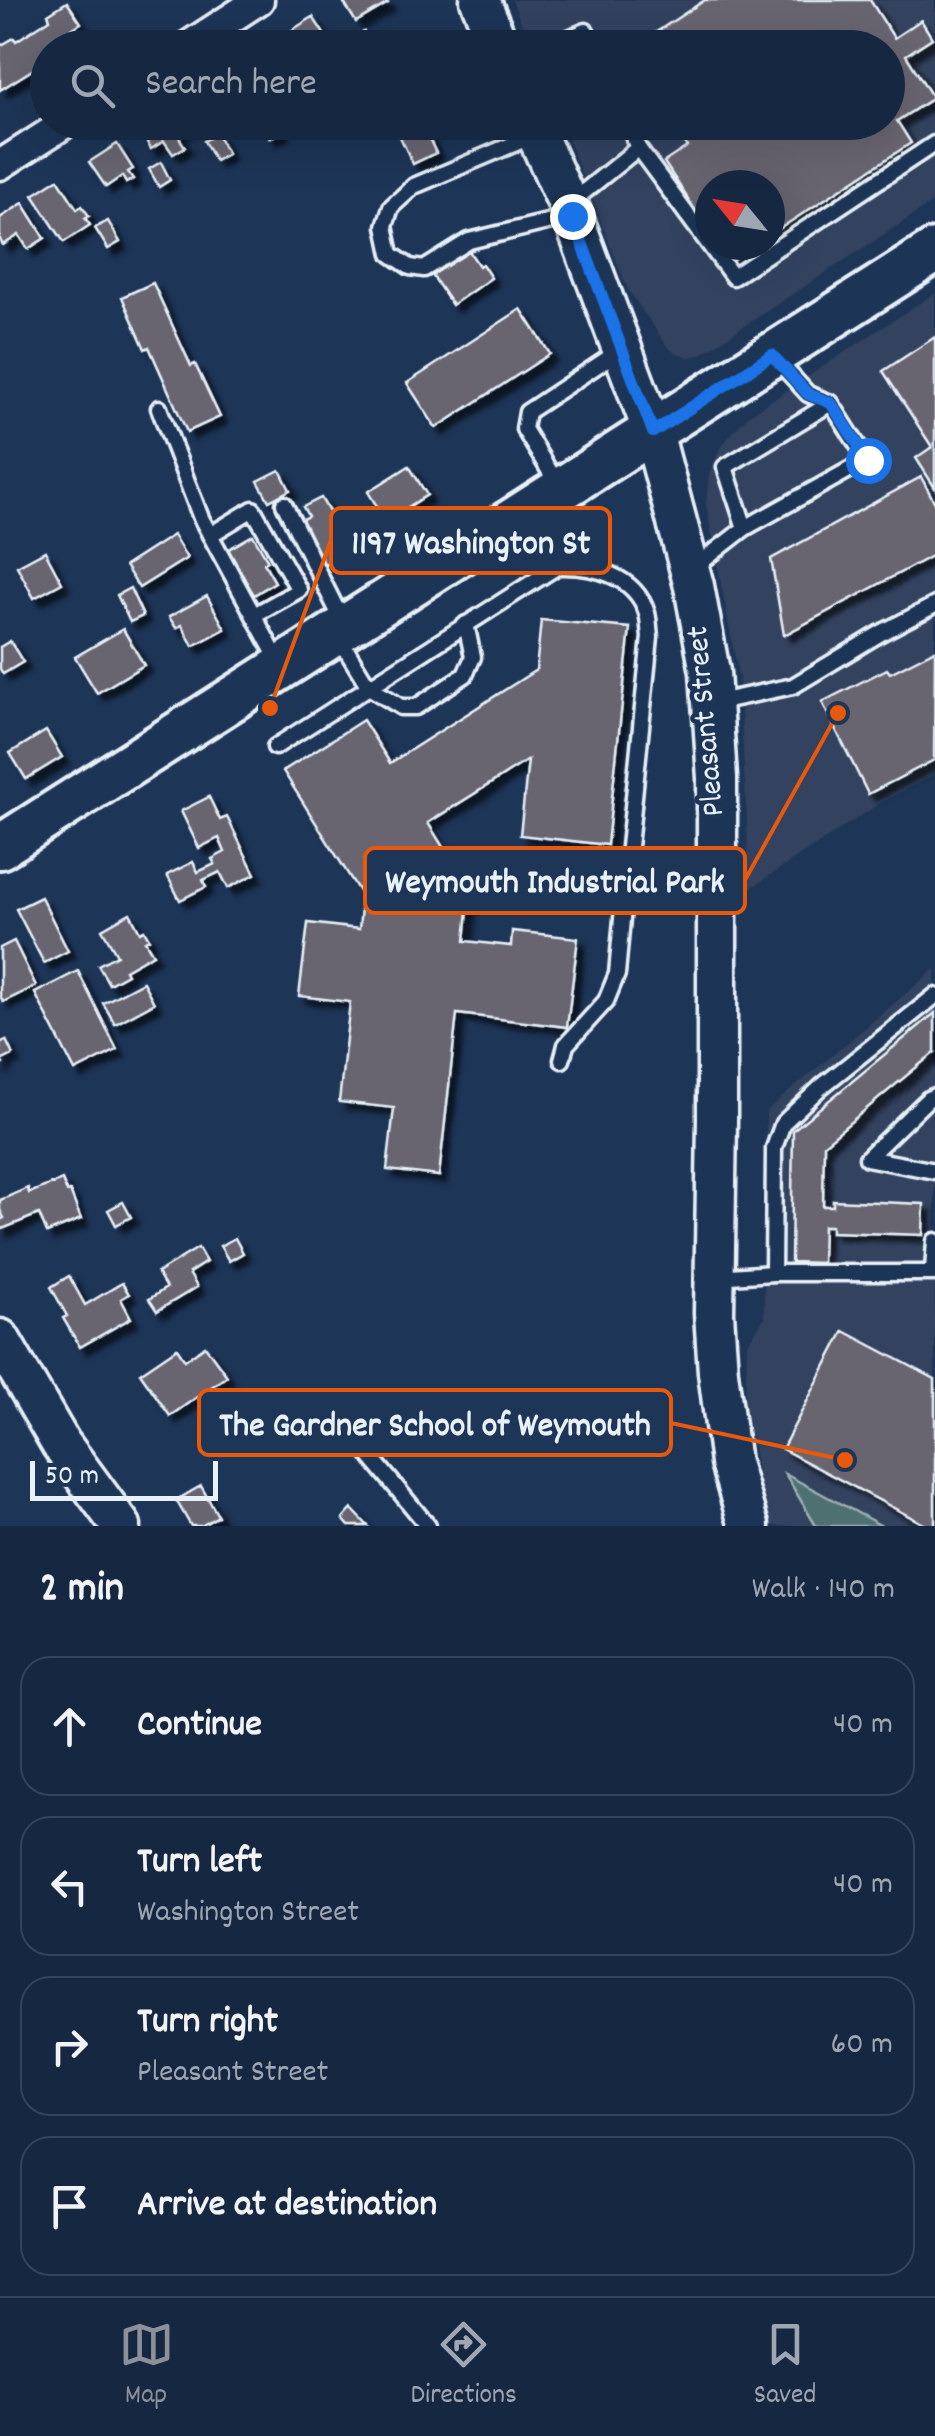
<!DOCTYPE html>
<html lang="en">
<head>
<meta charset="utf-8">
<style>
  body { margin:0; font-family:Dekko,sans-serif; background:#1f3048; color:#f1f3f6 }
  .compass { position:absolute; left:695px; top:170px; width:90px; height:90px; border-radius:50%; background:#162841; box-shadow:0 10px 40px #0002; rotate:300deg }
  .scale { position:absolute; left:30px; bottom:25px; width:188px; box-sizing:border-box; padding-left:10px; border:5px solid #e8f1f8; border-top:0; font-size:28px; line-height:35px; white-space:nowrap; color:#e8f1f8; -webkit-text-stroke:8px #1d3557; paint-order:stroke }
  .stop { position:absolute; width:30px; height:30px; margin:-22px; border:8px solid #1a73e8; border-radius:50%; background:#fff }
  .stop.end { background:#1a73e8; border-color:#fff; box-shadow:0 2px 10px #0008 }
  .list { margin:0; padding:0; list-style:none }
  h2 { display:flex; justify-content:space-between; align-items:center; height:130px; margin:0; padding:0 40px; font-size:42px }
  h2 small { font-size:32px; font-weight:400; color:#9ea6b1 }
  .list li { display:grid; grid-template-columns:65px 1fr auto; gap:30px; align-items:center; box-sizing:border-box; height:140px; margin:0 20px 20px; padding:0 20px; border:2px solid #35445a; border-radius:30px }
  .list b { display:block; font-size:38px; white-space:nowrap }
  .list p { margin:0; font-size:32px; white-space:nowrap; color:#9ea6b1 }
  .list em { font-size:32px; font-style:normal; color:#9ea6b1 }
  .icon { flex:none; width:55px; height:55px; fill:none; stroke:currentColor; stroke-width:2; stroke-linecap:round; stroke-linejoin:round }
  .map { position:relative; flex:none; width:935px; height:1526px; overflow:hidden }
  .search { position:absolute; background:#162841; box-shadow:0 10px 40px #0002; left:30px; right:30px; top:30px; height:110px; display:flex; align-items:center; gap:25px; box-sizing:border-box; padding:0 35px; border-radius:55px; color:#9ea6b1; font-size:38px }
  .sheet { height:770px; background:#162841 }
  nav { display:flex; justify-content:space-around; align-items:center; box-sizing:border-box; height:140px; border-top:2px solid #35445a; background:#162841; font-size:28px; color:#9ea6b1 }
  nav a { display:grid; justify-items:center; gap:5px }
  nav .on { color:#8c9099 }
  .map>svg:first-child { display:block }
  .built { fill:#33435f; fill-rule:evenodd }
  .green { fill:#4f7071; stroke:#9cb0b4; stroke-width:2.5 }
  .building { fill:#676571; stroke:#e8f1f8; stroke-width:2.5; filter:url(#shadow) }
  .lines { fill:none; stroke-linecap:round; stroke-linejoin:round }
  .lane-casing { stroke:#e8f1f8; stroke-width:21 }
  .street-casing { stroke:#e8f1f8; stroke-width:35 }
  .secondary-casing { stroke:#e8f1f8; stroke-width:45 }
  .primary-casing { stroke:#e8f1f8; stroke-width:50 }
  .lane { stroke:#1d3557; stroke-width:14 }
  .street { stroke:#1d3557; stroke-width:28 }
  .secondary { stroke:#1d3557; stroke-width:38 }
  .primary { stroke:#1d3557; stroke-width:42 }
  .route { stroke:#1a73e8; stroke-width:12 }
  .labels { text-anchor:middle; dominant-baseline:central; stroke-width:9; stroke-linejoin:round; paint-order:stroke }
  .street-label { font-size:32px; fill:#e8f1f8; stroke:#1d3557 }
  .leader { fill:none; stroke:#e8590c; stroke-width:4 }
  .callout-dot { fill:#e8590c; stroke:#1d3557; stroke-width:4 }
  .callout { fill:#1d3557; stroke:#e8590c; stroke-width:4 }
  .callout-label { font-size:35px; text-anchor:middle; font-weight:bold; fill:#e8f1f8 }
</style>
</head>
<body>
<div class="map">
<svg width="935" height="1526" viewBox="0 0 935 1526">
  <defs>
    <filter id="shadow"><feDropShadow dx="7" dy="7" stdDeviation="2.5" flood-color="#0009"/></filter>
  </defs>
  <rect width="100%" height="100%" fill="#1d3557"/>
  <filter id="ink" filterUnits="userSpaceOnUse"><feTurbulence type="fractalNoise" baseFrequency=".01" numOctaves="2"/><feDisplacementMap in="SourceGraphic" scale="20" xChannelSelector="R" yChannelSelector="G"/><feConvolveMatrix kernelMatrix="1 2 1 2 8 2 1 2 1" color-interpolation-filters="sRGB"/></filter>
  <g filter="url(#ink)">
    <g class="built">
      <path d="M512,0H935V201L700,355L690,357L675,353L667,346L628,290L561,123L888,122V48L531,47ZM710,185H770V245H710Z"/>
      <polygon points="935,293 935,774 880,803 748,890 747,821 739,679 706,504 709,474 719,450 735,429 749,415"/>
      <polygon points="935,969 935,1526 771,1526 766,1516 745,1404 747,1344 764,1318 766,1111"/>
    </g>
    <polygon class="green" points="785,1474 882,1526 816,1526"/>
    <g class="building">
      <polygon points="342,0 386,0 388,3 356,22"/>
      <polygon points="705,0 870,0 894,38 921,20 932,38 906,55 933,98 897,121 911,143 770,235 770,185 710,185 710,233 664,162 687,147 671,122 888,122 888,48 632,48"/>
      <polygon points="67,2 81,23 58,38 64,48 48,48 48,60 0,90 0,46 14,38 16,41 50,19 48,14"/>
      <polygon points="313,17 328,40 317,48 293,48 284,35"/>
      <polygon points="364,32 372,48 353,48 349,40"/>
      <polygon points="181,122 185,129 177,134 185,147 173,154 164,141 151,149 142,134 149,130 147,122"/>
      <polygon points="262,122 278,122 283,131 270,138"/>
      <polygon points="393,122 425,122 426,125 423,126 436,153 413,164"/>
      <polygon points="217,134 227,154 215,161 204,141"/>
      <polygon points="117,144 133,169 128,172 133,179 126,183 122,176 106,187 89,162"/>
      <polygon points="161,162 170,180 159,187 149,169"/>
      <polygon points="58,179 77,209 82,206 89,216 85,218 90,225 64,242 33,195"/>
      <polygon points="23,203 45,238 28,249 19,235 3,245 0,240 0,218"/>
      <polygon points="108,221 120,242 108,249 95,228"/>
      <polygon points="718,245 754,245 729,262"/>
      <polygon points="469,251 479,266 482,264 491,278 452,305 432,275"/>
      <polygon points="153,283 191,366 195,364 220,417 187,432 149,347 145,349 122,297"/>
      <polygon points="521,309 550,354 436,428 407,383"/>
      <polygon points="935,337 935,488 916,458 932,447 883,371"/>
      <polygon points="409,466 427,495 386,521 368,492"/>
      <polygon points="280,470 290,490 269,501 258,481"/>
      <polygon points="921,477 935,503 935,554 784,635 771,559"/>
      <polygon points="321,498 346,541 336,547 340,555 323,565 299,521 308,516 303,507"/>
      <polygon points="173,535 187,558 139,588 125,566"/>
      <polygon points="253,535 268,561 264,563 275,582 254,595 227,550"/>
      <polygon points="45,551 62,583 34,598 17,566"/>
      <polygon points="130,588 143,616 130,622 117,595"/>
      <polygon points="207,596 225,629 193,646 182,625 176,628 169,617"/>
      <polygon points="541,620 630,628 607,845 520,835 528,760 428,823 470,890 465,941 511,946 512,931 578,938 567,1027 457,1014 439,1176 387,1170 394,1108 339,1102 350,1002 299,996 308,923 359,929 362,896 283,771 363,720 390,763 536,670"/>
      <polygon points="123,629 144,665 97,693 75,657"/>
      <polygon points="10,641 23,662 3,674 0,669 0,647"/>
      <polygon points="935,650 934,760 868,794 822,702 887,669 890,673"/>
      <polygon points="46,731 62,757 26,779 10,753"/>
      <polygon points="209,797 220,820 227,817 255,874 228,888 220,872 203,880 206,887 180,900 167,875 193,862 198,872 215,864 212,859 225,852 219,838 199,848 181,811"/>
      <polygon points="41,897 68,951 44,963 16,909"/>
      <polygon points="130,913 140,932 144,930 149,939 145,941 153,954 125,970 127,974 109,984 98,965 117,955 102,929"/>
      <polygon points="14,941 36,986 3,1002 0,995 0,948"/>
      <polygon points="78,971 117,1050 75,1071 35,993"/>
      <polygon points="143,982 154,1003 115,1024 103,1003"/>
      <polygon points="935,1013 935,1052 824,1144 823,1206 833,1206 833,1200 924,1204 923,1235 831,1232 831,1226 823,1226 822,1263 791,1262 793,1130"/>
      <polygon points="6,1040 13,1055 1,1061 3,1064 0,1066 0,1043"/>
      <polygon points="62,1180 67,1192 70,1191 81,1219 47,1233 39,1214 0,1230 0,1220 4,1218 0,1210 0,1200 28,1188 29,1193"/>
      <polygon points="123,1202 131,1217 116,1225 108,1210"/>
      <polygon points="235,1238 243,1253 229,1261 220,1246"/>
      <polygon points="198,1248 206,1262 189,1273 197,1287 157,1311 149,1299 166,1288 157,1273"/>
      <polygon points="69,1276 85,1305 122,1283 129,1294 121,1299 131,1318 80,1347 63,1318 67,1316 51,1287"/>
      <polygon points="844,1331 935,1379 935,1526 928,1526 782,1449"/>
      <polygon points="205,1346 227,1376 170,1416 140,1373 177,1348 185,1360"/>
      <polygon points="201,1486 218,1516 201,1526 191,1526 176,1500"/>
      <polygon points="352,1509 368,1526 349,1526 343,1519"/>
    </g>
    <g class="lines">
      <g class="lane-casing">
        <g id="lane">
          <polyline points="544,48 586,31 594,48"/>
          <polyline points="535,135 414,186 391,207 385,226 391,254 410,267 424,269 469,241 568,217"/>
          <polyline points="638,148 733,277 934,144 935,146"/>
          <polyline points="569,204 638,148 627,122"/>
          <polyline points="159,408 201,518 279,662"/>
          <polyline points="558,485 524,429 527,412 619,351"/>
          <polyline points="284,504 343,622"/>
          <polyline points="745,528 725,467 831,403"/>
          <polyline points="210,535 253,509 299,590 254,615"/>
          <polyline points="695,567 745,528 867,460 831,403 808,394 776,359"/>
          <polyline points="339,638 369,687 401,707 416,707 465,675 473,657 466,624"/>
          <polyline points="713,703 793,686 881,633 935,605"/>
          <path d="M275,747L558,566C593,565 635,575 647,613C649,620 649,630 650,637L624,897"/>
          <polyline points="562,1060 566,1045 606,1001 617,974 624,897 716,903"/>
          <polyline points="935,1096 928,1099 867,1158 935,1171"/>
          <polyline points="933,1271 935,1241"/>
          <polyline points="773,1273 774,1148 783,1123 821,1087 935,996"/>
          <polyline points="716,1277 773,1273 935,1273"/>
          <polyline points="353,1435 428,1526"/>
        </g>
      </g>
      <g class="street-casing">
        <g id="street">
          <polyline points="185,48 259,0"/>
          <polyline points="0,165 67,122"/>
        </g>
      </g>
      <g class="secondary-casing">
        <g id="secondary">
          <polyline points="480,0 500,48"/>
          <polyline points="531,122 568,204 653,432 694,586 710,672 717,778 717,1120 714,1313 718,1372 730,1463 749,1526"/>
          <polyline points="0,1339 61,1444 121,1526"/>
        </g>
      </g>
      <g class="primary-casing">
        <polyline id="primary" points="0,847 935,251"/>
      </g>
      <use href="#lane" class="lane"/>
      <use href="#street" class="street"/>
      <use href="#secondary" class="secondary"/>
      <use href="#primary" class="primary"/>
    </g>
  </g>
  <g class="lines" filter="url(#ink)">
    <polyline class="route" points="572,216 653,432 772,355 808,394 831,403 868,460"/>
  </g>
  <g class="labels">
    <g class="street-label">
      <text transform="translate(708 721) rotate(-95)">Pleasant Street</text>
    </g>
  </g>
  <path class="leader" d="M270 708L331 540M838 713L745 880M845 1460L671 1423"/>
  <g class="callout-dot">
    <circle cx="270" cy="708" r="10"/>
    <circle cx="838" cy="713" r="10"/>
    <circle cx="845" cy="1460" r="10"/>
  </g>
  <g class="callout">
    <rect x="331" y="508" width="279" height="65" rx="10"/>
    <rect x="365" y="848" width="380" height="65" rx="10"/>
    <rect x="199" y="1390" width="472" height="65" rx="10"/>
  </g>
  <g class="callout-label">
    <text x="471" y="553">1197 Washington St</text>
    <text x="555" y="892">Weymouth Industrial Park</text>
    <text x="435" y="1435">The Gardner School of Weymouth</text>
  </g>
</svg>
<svg class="compass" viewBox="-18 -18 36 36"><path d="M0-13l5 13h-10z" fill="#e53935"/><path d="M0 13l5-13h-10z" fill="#9ea6b1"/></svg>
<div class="scale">50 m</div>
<div class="stop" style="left:868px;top:460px"></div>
<div class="stop end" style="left:572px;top:216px"></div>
<div class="search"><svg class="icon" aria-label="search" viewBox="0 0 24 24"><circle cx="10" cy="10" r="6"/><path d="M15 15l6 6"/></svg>Search here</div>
</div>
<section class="sheet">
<h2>2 min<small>Walk · 140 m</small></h2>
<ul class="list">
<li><svg class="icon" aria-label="ahead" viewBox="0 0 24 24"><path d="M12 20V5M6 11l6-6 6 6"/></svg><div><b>Continue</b></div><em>40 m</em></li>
<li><svg class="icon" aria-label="left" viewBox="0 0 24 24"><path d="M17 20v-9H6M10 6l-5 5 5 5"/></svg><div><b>Turn left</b><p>Washington Street</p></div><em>40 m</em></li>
<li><svg class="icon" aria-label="right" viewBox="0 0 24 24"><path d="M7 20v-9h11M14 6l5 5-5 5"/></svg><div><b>Turn right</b><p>Pleasant Street</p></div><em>60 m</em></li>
<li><svg class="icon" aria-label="arrive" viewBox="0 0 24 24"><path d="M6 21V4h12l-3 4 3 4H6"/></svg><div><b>Arrive at destination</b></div></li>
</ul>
</section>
<nav>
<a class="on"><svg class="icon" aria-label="map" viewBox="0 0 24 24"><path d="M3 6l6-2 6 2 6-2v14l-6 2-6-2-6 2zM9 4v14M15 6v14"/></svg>Map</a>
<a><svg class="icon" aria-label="directions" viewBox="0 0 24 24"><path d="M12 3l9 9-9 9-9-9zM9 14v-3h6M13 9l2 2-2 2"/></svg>Directions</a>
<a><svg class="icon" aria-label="saved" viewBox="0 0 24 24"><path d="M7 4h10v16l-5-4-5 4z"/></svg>Saved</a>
</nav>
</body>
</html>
